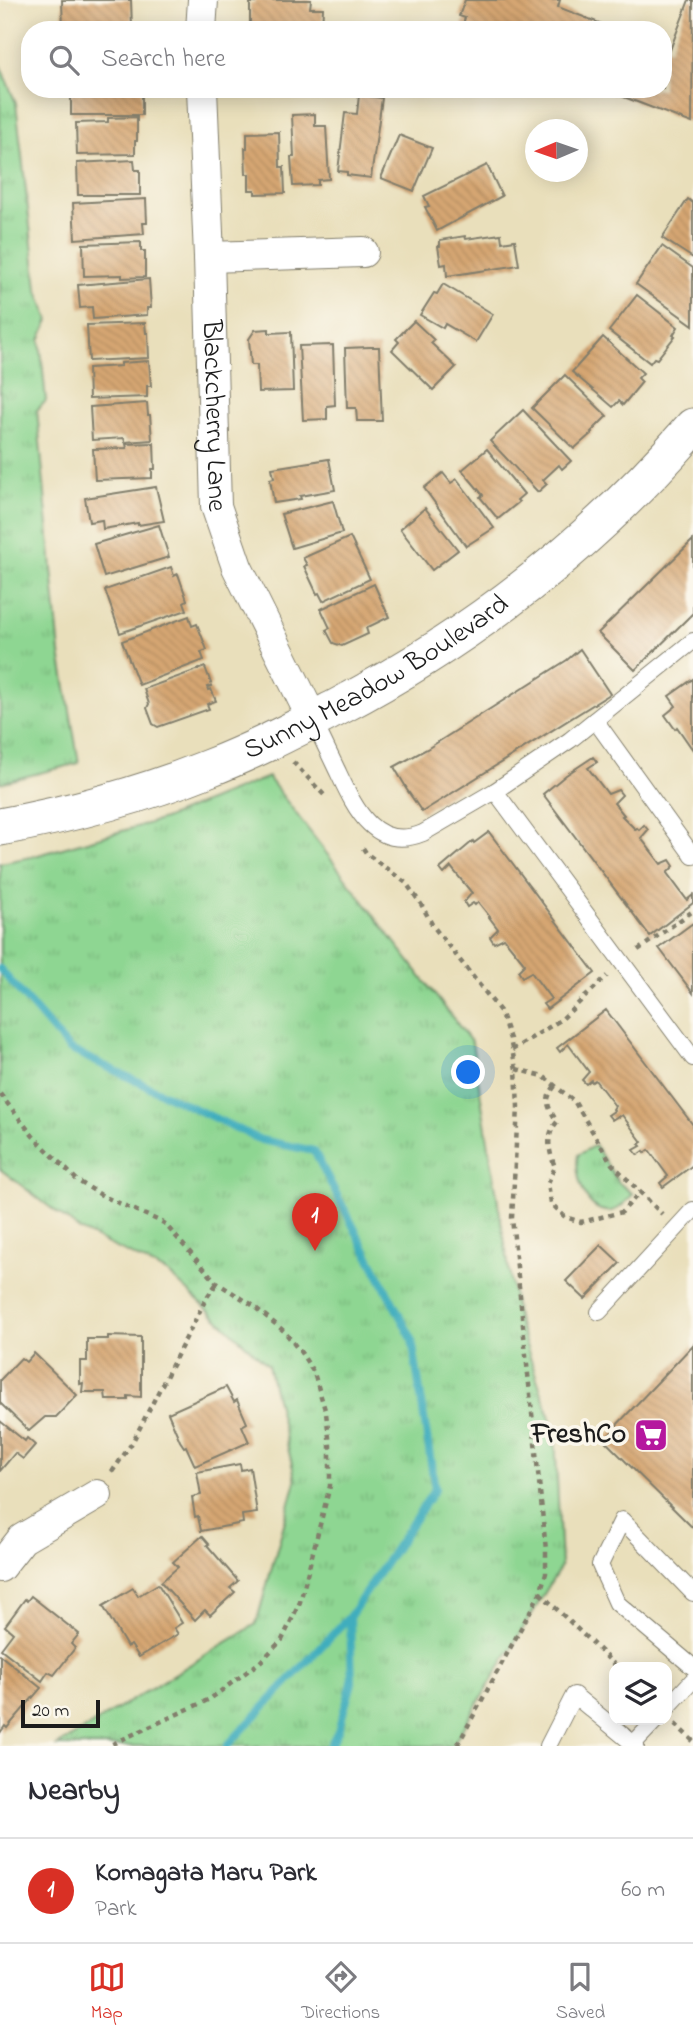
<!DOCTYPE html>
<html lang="en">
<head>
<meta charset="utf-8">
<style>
  body { margin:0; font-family:"Indie Flower",sans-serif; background:#f2f2f3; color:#2b2b33 }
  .controls { position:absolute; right:21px; bottom:21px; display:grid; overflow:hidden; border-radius:14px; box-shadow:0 4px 18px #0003 }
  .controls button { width:63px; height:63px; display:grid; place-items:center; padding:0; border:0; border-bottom:2px solid #e1e1e2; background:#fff; color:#2b2b33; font:35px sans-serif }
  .compass { position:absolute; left:525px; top:119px; width:63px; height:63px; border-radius:50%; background:#fff; box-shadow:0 4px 18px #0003; rotate:268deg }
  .scale { position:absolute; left:21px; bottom:18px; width:79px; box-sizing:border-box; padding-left:7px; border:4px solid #1c1c1c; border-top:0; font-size:19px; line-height:24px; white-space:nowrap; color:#1c1c1c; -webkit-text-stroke:5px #fbf7ec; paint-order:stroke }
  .you { position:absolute; left:469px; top:1073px; width:24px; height:24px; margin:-18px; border:5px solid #fff; border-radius:50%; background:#1a73e8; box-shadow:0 0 0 10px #1a73e833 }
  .badge { display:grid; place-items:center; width:46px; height:46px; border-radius:50%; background:#d93025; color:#fff; font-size:23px; font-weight:700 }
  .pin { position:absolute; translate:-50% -58px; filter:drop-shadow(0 2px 4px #0008) }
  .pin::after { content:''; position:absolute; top:37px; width:24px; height:21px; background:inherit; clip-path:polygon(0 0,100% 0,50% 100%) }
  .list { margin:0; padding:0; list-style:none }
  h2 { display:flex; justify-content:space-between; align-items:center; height:91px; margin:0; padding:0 28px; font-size:30px }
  h2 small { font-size:23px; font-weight:400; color:#7c7c81 }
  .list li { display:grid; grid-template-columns:46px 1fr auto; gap:21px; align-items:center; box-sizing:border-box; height:105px; padding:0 28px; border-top:2px solid #e1e1e2 }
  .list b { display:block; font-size:26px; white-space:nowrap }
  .list p { margin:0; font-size:23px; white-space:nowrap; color:#7c7c81 }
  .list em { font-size:23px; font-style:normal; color:#7c7c81 }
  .icon { flex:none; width:38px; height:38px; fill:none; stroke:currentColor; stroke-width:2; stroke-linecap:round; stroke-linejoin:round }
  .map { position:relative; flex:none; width:693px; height:1746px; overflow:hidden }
  .search { position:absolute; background:#fff; box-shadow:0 4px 18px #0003; left:21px; right:21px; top:21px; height:77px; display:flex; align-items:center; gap:18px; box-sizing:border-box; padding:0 24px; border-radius:28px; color:#7c7c81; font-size:26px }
  .sheet { height:196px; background:#fff }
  nav { display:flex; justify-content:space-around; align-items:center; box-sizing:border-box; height:98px; border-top:2px solid #e1e1e2; background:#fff; font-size:19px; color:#7c7c81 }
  nav a { display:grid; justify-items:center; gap:4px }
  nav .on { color:#d93025 }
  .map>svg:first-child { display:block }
  .park { fill:url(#park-tufts); stroke:#557957; stroke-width:2 }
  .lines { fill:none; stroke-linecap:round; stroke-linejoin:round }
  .stream { stroke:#3fadbd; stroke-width:8 }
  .building { fill:url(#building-back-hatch) }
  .service-casing { stroke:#827e6c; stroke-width:18 }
  .minor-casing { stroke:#827e6c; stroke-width:32 }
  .tertiary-casing { stroke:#827e6c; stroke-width:39 }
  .path { stroke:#827e6c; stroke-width:4.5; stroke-dasharray:5 5; stroke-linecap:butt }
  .service { stroke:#fff; stroke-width:16 }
  .minor { stroke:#fff; stroke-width:30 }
  .tertiary { stroke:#fff; stroke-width:37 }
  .labels { text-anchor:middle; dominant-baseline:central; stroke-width:7; stroke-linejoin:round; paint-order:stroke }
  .street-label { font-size:28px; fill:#1c1c1c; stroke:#fbf7ec }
  .poi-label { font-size:28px; font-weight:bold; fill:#1c1c1c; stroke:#fbf7ec; text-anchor:end }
</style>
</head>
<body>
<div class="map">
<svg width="693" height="1746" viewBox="0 0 693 1746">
  <defs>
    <pattern id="park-tufts" width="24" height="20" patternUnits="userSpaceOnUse" patternTransform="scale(1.75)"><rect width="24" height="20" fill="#8ed692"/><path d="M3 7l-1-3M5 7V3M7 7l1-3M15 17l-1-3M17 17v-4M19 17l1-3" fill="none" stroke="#7ab77d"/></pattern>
    <pattern id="building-back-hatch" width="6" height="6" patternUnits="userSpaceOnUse" patternTransform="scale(1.75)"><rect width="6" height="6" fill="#d5a672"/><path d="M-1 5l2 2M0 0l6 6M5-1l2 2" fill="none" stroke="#b68e62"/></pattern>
  </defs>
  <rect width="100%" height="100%" fill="#fbf7ec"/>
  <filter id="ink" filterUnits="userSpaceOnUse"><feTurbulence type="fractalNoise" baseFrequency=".0143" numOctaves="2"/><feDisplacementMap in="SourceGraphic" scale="14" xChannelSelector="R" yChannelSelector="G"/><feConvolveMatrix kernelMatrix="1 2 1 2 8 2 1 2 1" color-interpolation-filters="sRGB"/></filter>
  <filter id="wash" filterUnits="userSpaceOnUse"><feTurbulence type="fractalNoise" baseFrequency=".00686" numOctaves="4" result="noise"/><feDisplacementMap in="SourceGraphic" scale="28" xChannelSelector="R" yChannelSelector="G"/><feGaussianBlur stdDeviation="1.57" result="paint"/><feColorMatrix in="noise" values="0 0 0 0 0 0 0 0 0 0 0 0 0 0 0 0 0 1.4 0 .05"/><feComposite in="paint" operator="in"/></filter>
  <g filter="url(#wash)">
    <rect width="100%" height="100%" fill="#e9dfbb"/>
    <g class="park">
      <polygon points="0,65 16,103 37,288 49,320 40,340 46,401 37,410 60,653 79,763 0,783"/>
      <polygon points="268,777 472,1043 517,1318 555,1433 561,1566 452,1746 57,1746 256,1624 296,1481 268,1365 167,1272 81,1231 0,1169 0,863 31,857 164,819"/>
      <path d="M595,1145L618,1182L633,1194C628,1200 620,1210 611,1211C585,1214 574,1174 578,1155Z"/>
    </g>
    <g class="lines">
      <g class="stream">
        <polyline points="0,969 69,1049 261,1140 314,1151 412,1339 435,1489 350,1616 227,1746"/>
        <polyline points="330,1746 338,1731 352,1683 350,1616"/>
      </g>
    </g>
    <g id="blocks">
      <g class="building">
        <polygon points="62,0 131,0 132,28 63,30"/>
        <polygon points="255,0 311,0 310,8 323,8 322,30 250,28 250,3 255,3"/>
        <polygon points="465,0 560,0 558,7 617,30 461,30 465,18 459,16"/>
        <polygon points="689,0 693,0 692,123 603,89 663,89 663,47 670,50"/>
        <polygon points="82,89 142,90 142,115 71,115 71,92 82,92"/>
        <polygon points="359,95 382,98 371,178 347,175 347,172 338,171 345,113 357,114"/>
        <polygon points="315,114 315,126 326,126 329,179 318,180 318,185 293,186 291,157 294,157 292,115"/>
        <polygon points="137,117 137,141 135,141 135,154 77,155 76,123 108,122 108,118"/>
        <polygon points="279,132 280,167 284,167 285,193 255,194 255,190 249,190 249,174 246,174 245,148 247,148 247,133"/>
        <polygon points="399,135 432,148 414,191 381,178"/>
        <polygon points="134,160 135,170 140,170 140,195 78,195 77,163"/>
        <polygon points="487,165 502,196 437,231 425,207 429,206 424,196"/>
        <polygon points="146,199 147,223 143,223 144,234 75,239 73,203"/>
        <polygon points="688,199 693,203 693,258 662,238"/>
        <polygon points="501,234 502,242 515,240 519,265 447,276 446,264 441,265 438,246 440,246 440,240 465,236 466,239"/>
        <polygon points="141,242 141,251 145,251 145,277 122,278 122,275 84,276 83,244"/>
        <polygon points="662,246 693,268 693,325 636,284"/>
        <polygon points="149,279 151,308 147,308 147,315 93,319 92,307 80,308 78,285"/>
        <polygon points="443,284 493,314 476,342 445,324 443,328 420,315 434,293 437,294"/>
        <polygon points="637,295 678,327 673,335 675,336 657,359 654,358 650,363 609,331"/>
        <polygon points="414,321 434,340 431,343 456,367 433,390 392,350 399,342 396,339"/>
        <polygon points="145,323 146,333 148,333 149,358 89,361 87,325"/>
        <polygon points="269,329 269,333 291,332 293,391 258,392 257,365 251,365 249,339 255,330"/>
        <polygon points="603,337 643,373 638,378 642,382 623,405 619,401 613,407 572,372"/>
        <polygon points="333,345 335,405 327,406 327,419 303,420 299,346"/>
        <polygon points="370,347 379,347 382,421 357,421 356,408 347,408 345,348"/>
        <polygon points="149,361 151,386 147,386 147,397 89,399 88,368 121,366 121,363"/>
        <polygon points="565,375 607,416 591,432 592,433 574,449 532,408"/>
        <polygon points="147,403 148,415 150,415 152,440 125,442 124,438 92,440 90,407"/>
        <polygon points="523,410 571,461 562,469 559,465 543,480 547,484 538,492 490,441"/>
        <polygon points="154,443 155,469 152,469 152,478 95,480 93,449 127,448 126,444"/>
        <polygon points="487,449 524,494 517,500 519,502 498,519 480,497 483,495 462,470"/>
        <polygon points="329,459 335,490 300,496 301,499 274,503 270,479 274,478 272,468"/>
        <polygon points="443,473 451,483 457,479 494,528 466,546 424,488"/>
        <polygon points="156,487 164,521 138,525 138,523 103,529 102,520 89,522 85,498"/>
        <polygon points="333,501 342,533 292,548 281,514"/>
        <polygon points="425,508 458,550 432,570 400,529"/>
        <polygon points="159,525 169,557 104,577 94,544"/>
        <polygon points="350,537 370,579 323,601 319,593 317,594 304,566 307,565 303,558"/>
        <polygon points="693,540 693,613 635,670 598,633"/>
        <polygon points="171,567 174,576 178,574 187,600 184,602 187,610 120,633 105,590"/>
        <polygon points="374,584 389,617 366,628 368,634 342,646 333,643 326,630 330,628 321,609"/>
        <polygon points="189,616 192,626 197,624 207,650 201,652 204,660 139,685 122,641"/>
        <polygon points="580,649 610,694 422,812 405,787 406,787 394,767 427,749 567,660"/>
        <polygon points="205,667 212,686 207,687 208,690 211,689 216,701 207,704 209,709 158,727 153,724 147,708 149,704 144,689"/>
        <polygon points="693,679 693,750 677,727 675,729 665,715 676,706 669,696"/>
        <polygon points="593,757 597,762 588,768 608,794 618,790 622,795 614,803 624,815 622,816 635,829 637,828 639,830 644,825 648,830 641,838 661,864 670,860 674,866 667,873 687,900 693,895 693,903 650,936 543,794 566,775"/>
        <polygon points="489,832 595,973 547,1009 543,1004 551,999 531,972 522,977 518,971 525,964 504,938 494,943 490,937 498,929 489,917 490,917 478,902 475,905 473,903 467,907 464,902 472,893 451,867 444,874 440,869 473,841 474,843"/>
        <polygon points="693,923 693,993 659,948"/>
        <polygon points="606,1010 693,1125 693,1165 663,1187 660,1183 668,1176 649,1150 645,1153 644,1151 638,1155 634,1150 641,1146 639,1144 642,1142 622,1115 619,1117 618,1116 612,1120 608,1115 614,1111 613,1109 615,1106 595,1080 592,1082 591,1080 586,1084 582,1080 589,1072 568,1044 560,1052 557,1048"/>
        <polygon points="601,1245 620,1263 585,1299 566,1281"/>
        <polygon points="108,1336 141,1337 141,1397 128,1396 128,1400 106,1400 105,1392 82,1392 83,1383 80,1384 80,1361 87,1361 87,1339 108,1339"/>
        <polygon points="693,1345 693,1528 604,1440 614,1430 613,1429"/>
        <polygon points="34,1353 77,1395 56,1417 45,1417 29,1431 0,1403 0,1380 21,1358 26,1362"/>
        <polygon points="226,1387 234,1402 237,1400 247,1423 242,1426 249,1442 195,1466 186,1446 184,1447 180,1441 168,1413"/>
        <polygon points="0,1421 25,1441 27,1438 35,1445 23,1459 15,1453 0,1471"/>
        <polygon points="240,1464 241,1470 250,1468 257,1513 242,1515 243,1523 201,1531 198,1516 195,1517 192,1497 201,1495 197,1472"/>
        <polygon points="202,1536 209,1544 207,1545 238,1581 230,1588 235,1592 210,1615 205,1610 195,1620 161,1582 178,1567 173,1562"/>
        <polygon points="158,1584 182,1623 174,1628 178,1634 139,1657 131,1645 127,1647 103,1606 133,1588 138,1596"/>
        <polygon points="31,1596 79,1634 71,1644 75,1648 54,1675 48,1672 42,1681 1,1649 13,1633 5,1626 25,1599 27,1601"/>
        <polygon points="0,1655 41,1688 7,1728 5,1726 0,1733"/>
      </g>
    </g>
  </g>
  <g filter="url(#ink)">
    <use href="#blocks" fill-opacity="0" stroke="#827e6c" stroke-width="2"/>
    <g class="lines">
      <g class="service-casing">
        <g id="service">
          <path d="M313,720C321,737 329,753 337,770C354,806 374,853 423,833L495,791L570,740L693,641"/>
          <polyline points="595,720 693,856"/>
          <polyline points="495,791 693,1058"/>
          <polyline points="599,1312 693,1210"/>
          <polyline points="693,1593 622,1520 600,1565 617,1603 693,1667"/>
          <polyline points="667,1708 693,1680"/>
          <polyline points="633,1744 656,1720"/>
          <polyline points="548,1746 574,1695 636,1746"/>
        </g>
      </g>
      <g class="minor-casing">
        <g id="minor">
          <polyline points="201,30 203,0"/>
          <path id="s1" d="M202,89L209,257L216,506L237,567L313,720"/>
          <polyline points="209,257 363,252"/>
          <polyline points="0,1567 22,1539 97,1495"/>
        </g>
      </g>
      <g class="tertiary-casing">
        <g id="tertiary">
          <path id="s2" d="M0,827C71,814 142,795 209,768C253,751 295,729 338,707C473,636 593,543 693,427"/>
        </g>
      </g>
      <g class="path">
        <polyline points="293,762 325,796"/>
        <polyline points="363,848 367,854 406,883 421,904 433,926 500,1011 510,1039 516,1069 518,1107 512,1218 546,1550 546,1573 540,1593 457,1746"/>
        <polyline points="638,950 693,911"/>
        <polyline points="512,1050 562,1019 607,976"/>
        <polyline points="516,1069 543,1076 574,1101 612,1164 662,1214"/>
        <path d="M555,1086C543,1101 548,1106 557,1122C545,1136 549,1151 555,1167L548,1183L551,1203L565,1217L581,1222L622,1212L640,1192"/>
        <polyline points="0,1094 33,1136 78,1181 103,1196 164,1223 217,1283 251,1304 284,1331 302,1354 314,1373 326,1413 330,1445 330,1486 300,1602 282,1640 260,1662 210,1699 108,1746"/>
        <polyline points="112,1472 132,1443 207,1297 217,1283"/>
        <polyline points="540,1593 617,1667"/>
        <polyline points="675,1724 693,1741"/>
      </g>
      <use href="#service" class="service"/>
      <use href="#minor" class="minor"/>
      <use href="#tertiary" class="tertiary"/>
    </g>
  </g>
  <defs>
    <g id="supermarket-square" transform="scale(1.75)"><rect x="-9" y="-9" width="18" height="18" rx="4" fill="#b5179e" stroke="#fbf7ec"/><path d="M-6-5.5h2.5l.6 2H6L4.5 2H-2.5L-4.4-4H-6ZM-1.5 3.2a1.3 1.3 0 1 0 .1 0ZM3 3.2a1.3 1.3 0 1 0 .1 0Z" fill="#fff"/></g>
  </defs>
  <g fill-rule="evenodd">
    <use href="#supermarket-square" x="651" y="1435"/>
  </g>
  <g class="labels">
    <g class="street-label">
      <text stroke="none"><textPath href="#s1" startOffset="327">Blackcherry Lane</textPath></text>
      <text stroke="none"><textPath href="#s2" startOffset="408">Sunny Meadow Boulevard</textPath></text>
    </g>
    <g class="poi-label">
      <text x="626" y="1435">FreshCo</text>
    </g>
  </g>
</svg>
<div class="controls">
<button><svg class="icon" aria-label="layers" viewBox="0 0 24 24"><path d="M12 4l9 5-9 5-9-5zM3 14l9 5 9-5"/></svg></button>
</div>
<svg class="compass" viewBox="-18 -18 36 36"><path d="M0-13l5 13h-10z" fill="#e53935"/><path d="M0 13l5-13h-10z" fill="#7c7c81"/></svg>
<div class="scale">20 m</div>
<div class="you"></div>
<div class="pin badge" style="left:315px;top:1251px">1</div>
<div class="search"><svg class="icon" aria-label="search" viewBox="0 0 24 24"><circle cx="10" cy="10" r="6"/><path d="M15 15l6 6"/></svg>Search here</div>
</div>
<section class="sheet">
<h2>Nearby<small></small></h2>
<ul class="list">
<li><span class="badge">1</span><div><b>Komagata Maru Park</b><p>Park</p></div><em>60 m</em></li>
</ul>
</section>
<nav>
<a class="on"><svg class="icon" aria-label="map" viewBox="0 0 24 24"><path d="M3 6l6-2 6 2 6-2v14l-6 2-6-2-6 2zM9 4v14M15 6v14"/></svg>Map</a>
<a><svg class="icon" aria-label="directions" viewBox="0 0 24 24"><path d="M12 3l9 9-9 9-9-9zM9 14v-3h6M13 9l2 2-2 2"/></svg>Directions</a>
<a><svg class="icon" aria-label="saved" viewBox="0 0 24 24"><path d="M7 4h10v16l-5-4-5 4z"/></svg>Saved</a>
</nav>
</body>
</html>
